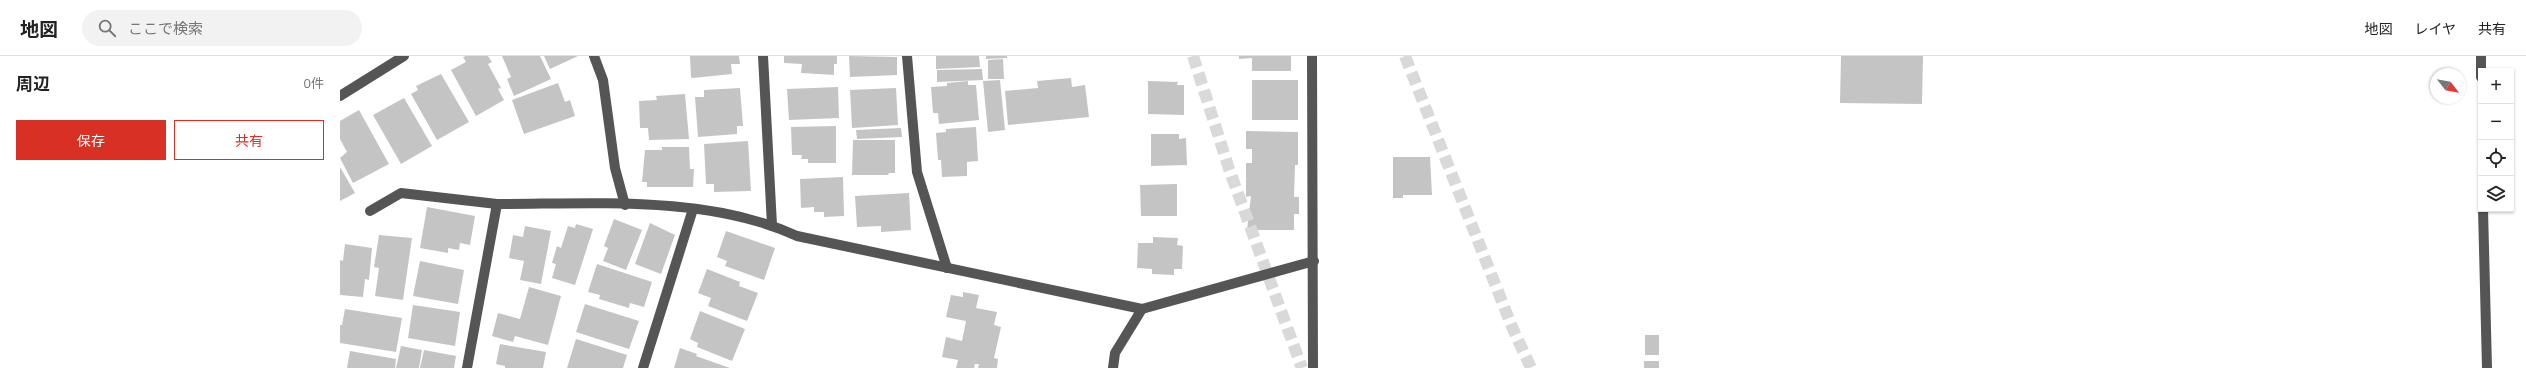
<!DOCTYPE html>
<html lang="ja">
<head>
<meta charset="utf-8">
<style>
  body { margin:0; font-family:"Open Sans","Noto Sans JP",sans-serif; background:#f2f2f2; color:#222 }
  .controls { position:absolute; right:12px; top:12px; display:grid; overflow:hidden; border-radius:0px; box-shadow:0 1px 3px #0004 }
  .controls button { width:36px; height:36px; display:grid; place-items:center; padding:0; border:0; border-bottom:1px solid #e0e0e0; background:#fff; color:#222; font:20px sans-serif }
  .compass { position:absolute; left:2090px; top:12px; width:36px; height:36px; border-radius:50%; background:#fff; box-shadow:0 1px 3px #0004; rotate:121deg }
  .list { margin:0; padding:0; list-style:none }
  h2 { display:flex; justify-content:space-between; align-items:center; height:52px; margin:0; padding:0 16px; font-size:17px }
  h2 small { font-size:13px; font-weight:400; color:#767676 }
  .actions { display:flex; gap:8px; padding:12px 16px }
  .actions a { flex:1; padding:9px 0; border:1px solid #d93025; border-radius:0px; text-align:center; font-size:14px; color:#d93025 }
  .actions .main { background:#d93025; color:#fff }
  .icon { flex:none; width:22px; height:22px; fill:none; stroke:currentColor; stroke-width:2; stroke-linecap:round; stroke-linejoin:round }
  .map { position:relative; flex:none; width:2186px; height:312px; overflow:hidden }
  header { display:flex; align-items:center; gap:24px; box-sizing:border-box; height:56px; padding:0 20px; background:#fff; border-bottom:1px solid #e0e0e0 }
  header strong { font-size:19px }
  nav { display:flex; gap:22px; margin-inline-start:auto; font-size:14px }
  .search { width:280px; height:36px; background:#f2f2f2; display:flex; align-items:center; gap:10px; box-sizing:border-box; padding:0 14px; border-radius:22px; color:#767676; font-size:15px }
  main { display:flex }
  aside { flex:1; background:#fff }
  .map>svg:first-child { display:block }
  .building { fill:#c4c4c4 }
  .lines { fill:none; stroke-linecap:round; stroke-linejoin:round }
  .highway-tunnel { stroke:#d9d9d9; stroke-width:12; stroke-dasharray:12 6; stroke-linecap:butt }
  .minor { stroke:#555; stroke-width:10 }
</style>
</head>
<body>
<header>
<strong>地図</strong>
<div class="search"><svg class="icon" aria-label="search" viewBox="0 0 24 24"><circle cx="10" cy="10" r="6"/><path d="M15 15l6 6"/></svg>ここで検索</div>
<nav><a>地図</a><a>レイヤ</a><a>共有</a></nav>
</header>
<main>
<aside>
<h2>周辺<small>0件</small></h2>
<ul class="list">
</ul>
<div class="actions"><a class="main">保存</a><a>共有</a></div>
</aside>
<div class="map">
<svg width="2186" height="312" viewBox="0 0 2186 312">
  <rect width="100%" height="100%" fill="#fff"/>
  <g class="building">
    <polygon points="126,0 148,0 152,6 148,8 161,32 158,33 164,44 136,60 111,14 126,6 123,1"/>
    <polygon points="162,0 200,0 211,23 174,40 167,23 171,21"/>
    <polygon points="204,0 238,0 210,13"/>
    <polygon points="350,0 399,0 400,8 391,8 392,18 353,22 351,21"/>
    <polygon points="444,0 497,0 497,8 494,8 494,19 461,17 462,8 444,7"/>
    <polygon points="509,0 557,1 557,19 510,21"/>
    <polygon points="596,0 639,0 640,11 596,13"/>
    <polygon points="646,0 667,0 667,2 646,3"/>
    <polygon points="899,0 951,0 951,15 912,15 912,2 899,3"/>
    <polygon points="1501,0 1583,0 1582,48 1500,47"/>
    <polygon points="663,3 664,23 648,23 648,4"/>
    <polygon points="642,13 643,24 597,26 597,14"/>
    <polygon points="101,18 129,66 97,84 71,38 78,34 76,30"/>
    <polygon points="731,22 732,31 745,29 749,61 668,69 665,35 698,32 697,25"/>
    <polygon points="660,24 665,74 648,76 643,25"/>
    <rect x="912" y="24" width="46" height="40"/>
    <polygon points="628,25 628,29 636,29 639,64 599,68 598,57 593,57 591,31 607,30 607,27"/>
    <polygon points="808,25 838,26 837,29 844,29 844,59 808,58"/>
    <polygon points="218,27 225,46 230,44 235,60 184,78 172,44"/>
    <polygon points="498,31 499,62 449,64 447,33"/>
    <polygon points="400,32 403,70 397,70 397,78 358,81 355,41 364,41 364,34"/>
    <polygon points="556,32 558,69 512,72 510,34"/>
    <polygon points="345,38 349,83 309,84 308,72 300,72 299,45 317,44 316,40"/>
    <polygon points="64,42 92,90 61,108 33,59"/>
    <polygon points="19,54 49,108 13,127 0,102 7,96 0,83 0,65"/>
    <polygon points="496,70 496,107 468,107 468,103 461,103 462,99 452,99 451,71"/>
    <polygon points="636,71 638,105 627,106 627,120 602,121 601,104 598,104 596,77 606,76 606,73"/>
    <polygon points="561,72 562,81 517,83 516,74"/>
    <polygon points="906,75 958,76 958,109 955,109 954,141 959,141 959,158 954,158 954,174 907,174 911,140 906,141 906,107 912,107 912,93 906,93"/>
    <polygon points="811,78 839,78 839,83 846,82 847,109 811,110"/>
    <polygon points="513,84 555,84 555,117 549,117 548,119 512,119"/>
    <polygon points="408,85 411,135 374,136 374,128 366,128 364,88"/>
    <polygon points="322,91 349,91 350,113 354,113 353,131 307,131 307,126 302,126 305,94 322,94"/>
    <polygon points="1053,101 1090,101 1092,139 1063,139 1063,142 1053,142"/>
    <polygon points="0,111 15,137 0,145"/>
    <polygon points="503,121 504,160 484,161 484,156 474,156 474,151 461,152 460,123"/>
    <polygon points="837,128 837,160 801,160 800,129"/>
    <polygon points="569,137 571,174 541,176 541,170 517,171 515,140"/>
    <polygon points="87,151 135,160 130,189 120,187 119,194 108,192 108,197 80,192"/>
    <polygon points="274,163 302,174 286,214 263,205 268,192 264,190"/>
    <polygon points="310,167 335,179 321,218 295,208"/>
    <polygon points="236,168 253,173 235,229 212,222 216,208 212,207 217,190 221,192 228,170 235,172"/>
    <polygon points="185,170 211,175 201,228 180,224 184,205 169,202 173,179 183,181"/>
    <polygon points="386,175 435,192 424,224 385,210 387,205 377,201"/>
    <polygon points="39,179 72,182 63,244 35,240 39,212 34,211"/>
    <polygon points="813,181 838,182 837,189 843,190 842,213 834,213 834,219 812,218 812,213 797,212 798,187 813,187"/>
    <polygon points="5,188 32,192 29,224 25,223 23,241 0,239 0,204 3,205"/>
    <polygon points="80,205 124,214 118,248 73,240"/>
    <polygon points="257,208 312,226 304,251 290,247 289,252 259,243 260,239 248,236"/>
    <polygon points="367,213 400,226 399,230 418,237 407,265 368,250 371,242 358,237"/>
    <polygon points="189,231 221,240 208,289 175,280 173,286 152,280 158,257 180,263"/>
    <polygon points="623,236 639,239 636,252 657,256 654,269 661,271 654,302 658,303 657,312 638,312 639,308 635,308 634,312 616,312 618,304 602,301 606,281 622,285 626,265 606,261 611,239 623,241"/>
    <polygon points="245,248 299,265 289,293 236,276"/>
    <polygon points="73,249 120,256 115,290 68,282"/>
    <polygon points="5,253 62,262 56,296 0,287 0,269 2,269"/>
    <polygon points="360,255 405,273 392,305 357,291 358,287 350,283"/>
    <rect x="1305" y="279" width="14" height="20"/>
    <polygon points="236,283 287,299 283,312 227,312"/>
    <polygon points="160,288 206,296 203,312 165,312 165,310 156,308"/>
    <polygon points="61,290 82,294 79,312 56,312"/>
    <polygon points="340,292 357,298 356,300 390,312 334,312"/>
    <polygon points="84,294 116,300 114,312 80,312"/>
    <polygon points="10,295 56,303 55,312 7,312"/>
    <rect x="1304" y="305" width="15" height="7"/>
  </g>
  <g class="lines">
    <g class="highway-tunnel">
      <polyline points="853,0 889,113 962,312"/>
      <polyline points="1065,0 1172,271 1191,312"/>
    </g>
    <g class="minor">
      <polyline points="254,0 263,24 275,112 285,149"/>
      <polyline points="423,0 432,169"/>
      <polyline points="567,0 577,116 607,212"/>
      <polyline points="972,0 973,312"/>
      <polyline points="2141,0 2141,21"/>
      <polyline points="0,40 64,0"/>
      <polyline points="2143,153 2147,312"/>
      <polyline points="30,155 61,137 157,148"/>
      <path d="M127,312L157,148C253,148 368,139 457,180L802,253L974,205"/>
      <polyline points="303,312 353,153"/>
      <polyline points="773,312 775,297 802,253"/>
    </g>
  </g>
</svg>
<div class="controls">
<button>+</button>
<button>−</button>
<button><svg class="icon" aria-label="locate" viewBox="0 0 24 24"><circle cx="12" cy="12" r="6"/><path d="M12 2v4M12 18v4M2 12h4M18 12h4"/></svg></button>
<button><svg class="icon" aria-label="layers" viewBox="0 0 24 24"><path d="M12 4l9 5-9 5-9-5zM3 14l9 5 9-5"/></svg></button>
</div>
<svg class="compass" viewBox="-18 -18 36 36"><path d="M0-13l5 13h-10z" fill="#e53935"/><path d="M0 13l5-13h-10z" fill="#767676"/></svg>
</div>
</main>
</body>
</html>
